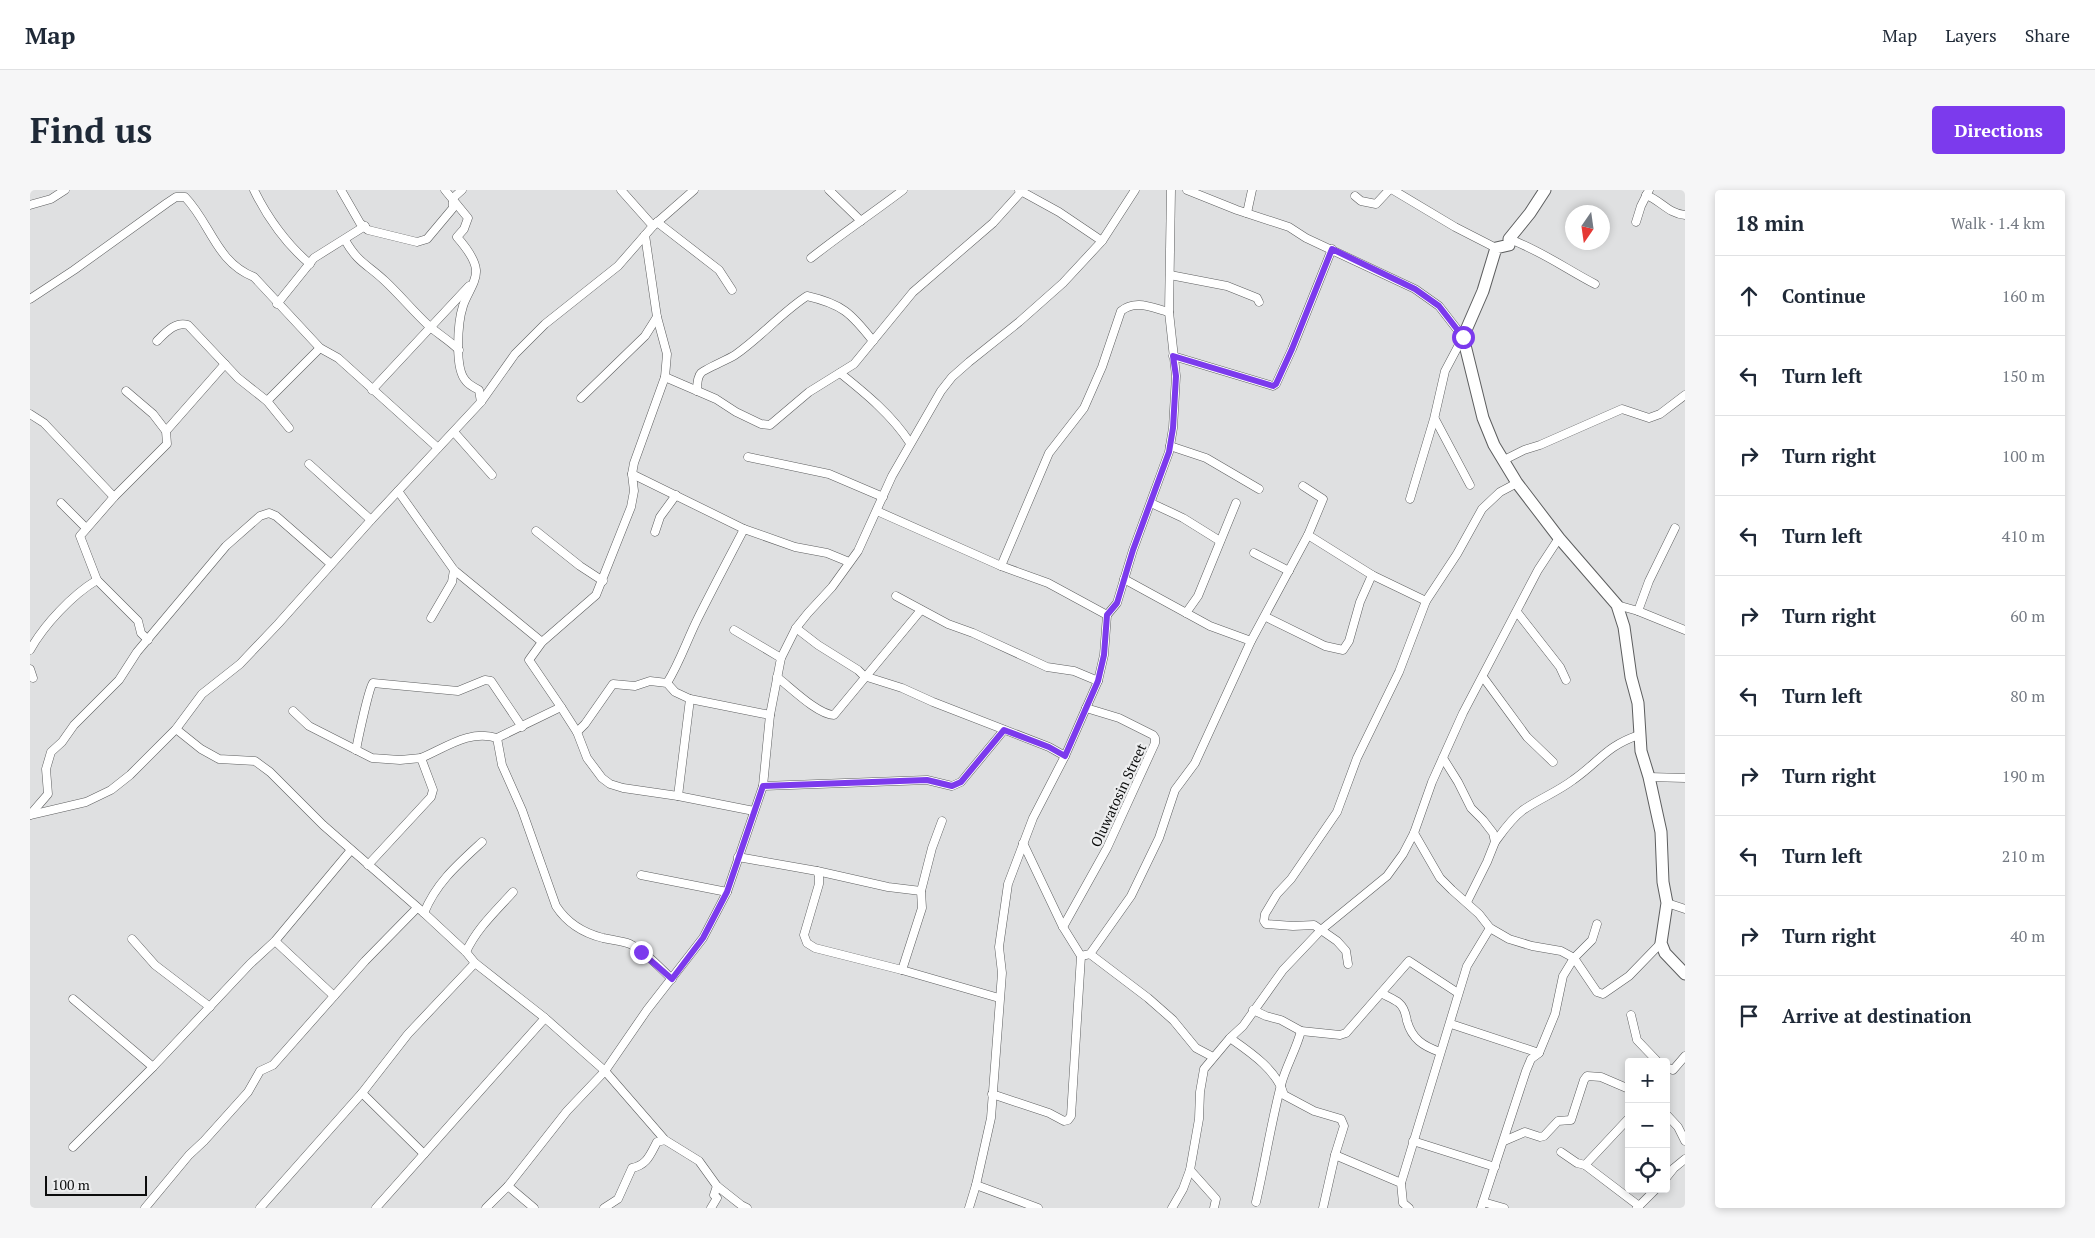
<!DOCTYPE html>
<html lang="en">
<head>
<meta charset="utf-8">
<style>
  body { margin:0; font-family:"PT Serif",serif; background:#f6f6f7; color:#1f2937 }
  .controls { position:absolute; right:15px; bottom:15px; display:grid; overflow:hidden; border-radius:5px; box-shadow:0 2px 8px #0003 }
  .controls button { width:45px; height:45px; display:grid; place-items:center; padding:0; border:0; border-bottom:1px solid #e0e1e3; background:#fff; color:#1f2937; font:25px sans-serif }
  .compass { position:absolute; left:1535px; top:15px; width:45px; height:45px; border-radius:50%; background:#fff; box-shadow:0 2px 8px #0003; rotate:193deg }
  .scale { position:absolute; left:15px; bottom:12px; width:102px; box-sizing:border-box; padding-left:5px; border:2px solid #0b0c0c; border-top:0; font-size:14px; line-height:18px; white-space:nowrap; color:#0b0c0c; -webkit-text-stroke:4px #edeeef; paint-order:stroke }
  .stop { position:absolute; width:15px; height:15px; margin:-11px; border:4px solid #7c3aed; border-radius:50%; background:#fff }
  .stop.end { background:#7c3aed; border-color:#fff; box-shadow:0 1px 5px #0008 }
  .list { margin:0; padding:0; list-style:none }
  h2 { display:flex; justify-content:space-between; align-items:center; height:65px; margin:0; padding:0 20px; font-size:21px }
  h2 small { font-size:16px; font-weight:400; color:#747a83 }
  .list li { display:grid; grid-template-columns:32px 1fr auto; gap:15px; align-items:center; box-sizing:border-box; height:80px; padding:0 20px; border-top:1px solid #e0e1e3 }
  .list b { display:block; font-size:19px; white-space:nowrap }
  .list em { font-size:16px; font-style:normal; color:#747a83 }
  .icon { flex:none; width:28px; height:28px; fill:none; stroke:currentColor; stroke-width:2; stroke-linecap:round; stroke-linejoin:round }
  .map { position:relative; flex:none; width:1655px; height:1018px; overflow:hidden; border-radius:5px }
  header { display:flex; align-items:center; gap:30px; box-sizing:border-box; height:70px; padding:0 25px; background:#fff; border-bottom:1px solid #e0e1e3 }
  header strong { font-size:24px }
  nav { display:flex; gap:28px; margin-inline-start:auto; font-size:18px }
  .intro { display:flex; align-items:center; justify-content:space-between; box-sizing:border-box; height:120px; padding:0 30px }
  h1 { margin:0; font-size:35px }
  .button { padding:12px 22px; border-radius:5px; background:#7c3aed; color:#fff; font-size:18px; font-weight:700 }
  main { display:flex; gap:30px; padding:0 30px }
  aside { flex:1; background:#fff; border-radius:5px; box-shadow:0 2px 8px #0003 }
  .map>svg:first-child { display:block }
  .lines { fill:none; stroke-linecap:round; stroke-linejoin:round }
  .street-casing { stroke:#5d5e5f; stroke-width:9 }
  .secondary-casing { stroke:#5d5e5f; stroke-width:13 }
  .street { stroke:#fff; stroke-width:8 }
  .secondary { stroke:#fff; stroke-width:11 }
  .route { stroke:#7c3aed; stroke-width:6 }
  .labels { text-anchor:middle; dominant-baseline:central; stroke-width:4.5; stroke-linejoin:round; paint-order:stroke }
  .street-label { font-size:14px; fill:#0b0c0c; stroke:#edeeef }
</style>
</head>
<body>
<header>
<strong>Map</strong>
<nav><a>Map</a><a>Layers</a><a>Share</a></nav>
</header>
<div class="intro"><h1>Find us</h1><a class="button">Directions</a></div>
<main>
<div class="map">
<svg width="1655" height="1018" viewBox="0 0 1655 1018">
  <rect width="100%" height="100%" fill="#dfe0e1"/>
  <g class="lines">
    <g class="street-casing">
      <g id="street">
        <path d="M224,0C237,27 257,55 280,74"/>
        <polyline points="311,0 330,33 338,40 387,52 397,49 423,18 423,8 432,0"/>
        <path d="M415,0L438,28L434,39L427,47C434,55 445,68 446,80C447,92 436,105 433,116C428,131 424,179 436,191C439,195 445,198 449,200L451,212"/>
        <polyline points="591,0 623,36"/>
        <polyline points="799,0 831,31"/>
        <polyline points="989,0 1029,22 1072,51"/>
        <polyline points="1157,0 1207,20 1259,37 1276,48 1385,99 1409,116 1433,147 1415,181 1404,229 1380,309"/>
        <polyline points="1363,0 1425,37 1466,58"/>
        <path d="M1616,5C1630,10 1639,24 1655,25"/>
        <polyline points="1325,6 1331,11 1346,14 1359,0"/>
        <polyline points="0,15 21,9 35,0"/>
        <polyline points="1217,23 1222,0"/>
        <polyline points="627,32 689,80 702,100"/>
        <polyline points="1606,32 1611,16 1619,0"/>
        <path d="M1479,49C1510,60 1536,79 1565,94"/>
        <path d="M315,50C328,73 337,74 355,91C370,105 383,121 398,135C408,144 419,150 429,160"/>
        <path d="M781,68C811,44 843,23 873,0"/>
        <polyline points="1140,85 1197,96 1227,108 1229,112"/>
        <path d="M0,109L44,80L137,13L146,7H155C181,34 186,72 224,87L290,158L308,168L408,258"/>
        <polyline points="247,114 284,68 335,36"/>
        <path d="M127,151C135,143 145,131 158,135L208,188L237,211L290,158"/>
        <polyline points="1143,166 1243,196 1246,194 1262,159 1302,59"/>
        <path d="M810,183C835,203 862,225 880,253"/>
        <polyline points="635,187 686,209 706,222 731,234 740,235 779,202 824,174 883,102 963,33 991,2"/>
        <polyline points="342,200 439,96"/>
        <path d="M667,201C667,196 667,187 671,183C673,180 699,169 705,165C731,147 751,123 777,106C812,114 821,123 843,151"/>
        <polyline points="551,208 615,146 627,127"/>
        <polyline points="237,211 259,238"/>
        <polyline points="0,224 14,233 84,307"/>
        <polyline points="1405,229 1440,295"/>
        <polyline points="136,241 195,174"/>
        <polyline points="424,242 462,285"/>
        <polyline points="1140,256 1176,268 1229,299"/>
        <polyline points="718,267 799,284 853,307"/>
        <polyline points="1474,270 1494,260 1510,255 1592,219 1619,228 1630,224 1655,205"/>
        <polyline points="279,274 341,330"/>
        <polyline points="602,284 714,339"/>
        <polyline points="368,301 424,380 512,452"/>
        <polyline points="31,313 56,338"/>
        <polyline points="1121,313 1153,328 1190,351"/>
        <polyline points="847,321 971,376"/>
        <polyline points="506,341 550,376 573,391"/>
        <polyline points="625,342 630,327 646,305"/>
        <polyline points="1278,345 1342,385 1396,411"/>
        <polyline points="1224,363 1259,381"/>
        <polyline points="1094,389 1180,436 1221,451"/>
        <polyline points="67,390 50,346 84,307 137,254 136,241 123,224 96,201"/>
        <polyline points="866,406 918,434 943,443 1017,477 1044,481 1068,491"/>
        <polyline points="1587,415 1608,421 1655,440"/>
        <polyline points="1608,421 1619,391 1645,338"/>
        <polyline points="1487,422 1530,477 1536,490"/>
        <polyline points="1156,423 1168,406 1206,313"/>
        <path d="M1077,425L1018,393L971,376L1019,263L1054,218L1072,177L1091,121C1106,109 1122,118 1139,122"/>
        <polyline points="1236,427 1295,456 1313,460 1319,451 1330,412 1342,385"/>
        <polyline points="401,428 422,392 424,380"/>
        <polyline points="766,438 788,455 828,480 834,486 872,498 903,512 1019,557 1035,566"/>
        <polyline points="704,440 751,468"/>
        <path d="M0,460C14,435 42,405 67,390L108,431L111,443L118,450"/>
        <polyline points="0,479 3,488"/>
        <path d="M747,487C760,497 788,525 804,525L891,420"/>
        <polyline points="1453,487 1497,547 1523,572"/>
        <path d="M637,493C650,472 657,450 668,428C683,398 699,368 714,339L765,357L797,363L819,372"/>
        <polyline points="660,509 740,525"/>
        <polyline points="531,517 547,542 557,568 572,588 580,594 593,598 648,606 724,621"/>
        <polyline points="263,521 279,536 342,568 370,570 391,568 403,600 401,607 338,675"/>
        <polyline points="146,539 171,559 189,569 225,571 240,582 293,635 394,723 436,762 445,773 515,828 575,881 635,950 669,971 687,996 711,1015 717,1018"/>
        <polyline points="547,542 555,534 583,494 605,496 620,491 637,493 645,502 660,509 648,606"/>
        <path d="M467,548L472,575L492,620L526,716C537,733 553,743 573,748C582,750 592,751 600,754C616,762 629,777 642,789"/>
        <path d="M326,560C328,549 339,497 343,493L428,501L455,490L461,491L492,537"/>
        <path d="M391,568C415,558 440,539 467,548L531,517L499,470L512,452L566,405L601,317L604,301L602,284L604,273L635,187L637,164L627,127L615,45"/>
        <polyline points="1413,568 1428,592 1441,618 1453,630 1463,643 1465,652 1457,672 1437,712"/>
        <polyline points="1619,587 1655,588"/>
        <polyline points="733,596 897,590 922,596 931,592 974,540"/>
        <polyline points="0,625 56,612 81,600 100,585 146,539 172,504 210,474 248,434 341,330 451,212 485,164 515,134 588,76 623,36 664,0"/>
        <polyline points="0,625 18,604 16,579 21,562 32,552 44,535 89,490 107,462 196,356 230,326 239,323 246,326 301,374"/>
        <polyline points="1384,643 1410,688 1422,700 1449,724 1460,738 1479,749 1502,756 1531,761 1544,768 1567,802 1573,804 1599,786 1631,753"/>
        <path d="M1465,652C1473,641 1481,629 1493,620C1509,609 1527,602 1543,590C1569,572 1576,556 1609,545"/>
        <polyline points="708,667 787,681 789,686 789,694 774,745 777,753 785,758 872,780 969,808"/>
        <polyline points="787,681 858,697 891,701"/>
        <polyline points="611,685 697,702"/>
        <polyline points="1637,713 1655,719"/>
        <path d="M394,723C406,693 428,674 452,652"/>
        <polyline points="1033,737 1077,658 1125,553 1125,548 1123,545 1089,528 1056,518"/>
        <polyline points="102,749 125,775 180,817"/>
        <polyline points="245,751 304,806"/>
        <path d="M436,762C447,738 466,721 483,702"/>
        <polyline points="1060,764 1118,808 1143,830 1166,858 1183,867"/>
        <polyline points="1051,766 1060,764 1101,706 1129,648 1145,600 1165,573 1221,451 1278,345 1293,309 1273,296"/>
        <polyline points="1318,774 1316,761 1307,751 1284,735 1263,736 1236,734 1234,731 1235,724 1247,704 1261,689 1307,622 1327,568 1369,482 1396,411 1427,364 1452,319 1470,302 1487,293"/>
        <polyline points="872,780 892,718 891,701 902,658 912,631"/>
        <polyline points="1351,803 1379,771 1428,803"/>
        <polyline points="43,809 123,877"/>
        <polyline points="1223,820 1236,826 1251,830 1271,841"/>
        <polyline points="1601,825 1607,850 1628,872"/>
        <polyline points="1421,834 1509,863"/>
        <path d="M1200,848C1220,862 1247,880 1254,905L1284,921L1311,929L1314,936L1305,965L1293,1018"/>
        <polyline points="1636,877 1643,880 1655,866"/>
        <polyline points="332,903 394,964"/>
        <polyline points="962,904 1019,923 1034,931 1038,930 1041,926 1051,766 1033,737 993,653"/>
        <polyline points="1636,924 1648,937 1655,951"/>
        <polyline points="1383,951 1465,977"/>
        <polyline points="1474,951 1495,942 1510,947 1514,946 1528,931 1541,930 1554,890 1557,886 1571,887 1599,899"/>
        <polyline points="43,957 123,877 220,774 245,751 321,660"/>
        <polyline points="1531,962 1547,973 1555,975 1599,928"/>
        <polyline points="1305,965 1371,993 1373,1013 1379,1018"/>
        <polyline points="1555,975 1609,1016"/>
        <polyline points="1160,980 1186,1009 1184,1018"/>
        <polyline points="1636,988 1644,978 1655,969"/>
        <polyline points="1371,993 1437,776 1460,738"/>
        <polyline points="946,995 1008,1018"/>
        <polyline points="478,996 504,1018"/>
        <path d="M1226,1012C1235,973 1241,933 1251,895C1256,876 1266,860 1271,841L1310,845L1316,843L1351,803C1356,806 1364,809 1369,813C1374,817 1376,825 1377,831C1382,849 1393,856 1410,862"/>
        <polyline points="1453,1012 1474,1018"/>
        <polyline points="115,1018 159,965 174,951 218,902 230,881 243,875 335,771 387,718"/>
        <polyline points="230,1018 332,903 378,844 445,773"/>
        <polyline points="346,1018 515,828"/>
        <polyline points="456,1018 478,996 537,921 575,881 617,820 673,748 697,702 733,596 740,525 751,468 766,438 778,423 802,397 828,361 862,286 911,201 922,187 939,172 989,132 1033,93 1072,51 1105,0"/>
        <path d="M574,1018L588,1009L602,978C617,975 620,965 627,952L635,950"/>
        <polyline points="681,1018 687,1008 684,1005 687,996"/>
        <polyline points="939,1018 946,995 961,928 972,783 969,757 978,694 1003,628 1035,566 1068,491 1074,465 1077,425 1087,413 1103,360 1139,262 1143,238 1146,186 1139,122 1141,0"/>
        <polyline points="1142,1018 1153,999 1160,980 1169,929 1170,902 1174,879 1200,848 1213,836 1253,780 1291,740 1357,686 1373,664 1384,643 1402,592 1433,523 1508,380 1529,348"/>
        <polyline points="1451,1018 1496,881 1501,869 1509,863 1525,824 1533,786 1544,768 1562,750 1567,734"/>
        <polyline points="1607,1018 1626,999"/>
      </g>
    </g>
    <g class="secondary-casing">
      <polyline id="secondary" points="1515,0 1500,23 1479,49 1479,55 1466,58 1453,101 1433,147 1453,228 1464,255 1487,293 1529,348 1587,415 1594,437 1601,487 1608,513 1611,561 1619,587 1631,642 1633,692 1637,713 1631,753 1635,763 1655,784"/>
    </g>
    <use href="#street" class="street"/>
    <use href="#secondary" class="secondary"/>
  </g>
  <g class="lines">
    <polyline class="route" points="611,762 642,789 673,748 697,702 733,596 897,590 922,596 931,592 974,540 1019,557 1035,566 1068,491 1074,465 1077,425 1087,413 1103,360 1139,262 1143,238 1146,186 1143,166 1243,196 1246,194 1262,159 1302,59 1385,99 1409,116 1433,147"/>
  </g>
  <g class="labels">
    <g class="street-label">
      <text transform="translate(1088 605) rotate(-65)">Oluwatosin Street</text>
    </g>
  </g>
</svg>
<div class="controls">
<button>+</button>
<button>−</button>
<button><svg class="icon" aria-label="locate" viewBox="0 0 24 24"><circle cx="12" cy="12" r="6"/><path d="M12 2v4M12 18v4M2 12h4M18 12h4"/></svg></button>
</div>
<svg class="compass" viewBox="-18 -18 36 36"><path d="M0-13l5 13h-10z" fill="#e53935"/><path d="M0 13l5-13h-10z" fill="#747a83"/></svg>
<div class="scale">100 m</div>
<div class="stop" style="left:1433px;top:147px"></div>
<div class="stop end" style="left:611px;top:762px"></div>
</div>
<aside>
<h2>18 min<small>Walk · 1.4 km</small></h2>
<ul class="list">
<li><svg class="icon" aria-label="ahead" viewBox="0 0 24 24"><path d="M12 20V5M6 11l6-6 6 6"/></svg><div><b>Continue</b></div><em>160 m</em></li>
<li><svg class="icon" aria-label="left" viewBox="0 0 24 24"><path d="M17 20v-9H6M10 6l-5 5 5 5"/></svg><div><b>Turn left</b></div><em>150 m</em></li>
<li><svg class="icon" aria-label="right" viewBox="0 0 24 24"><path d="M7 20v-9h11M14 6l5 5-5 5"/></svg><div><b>Turn right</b></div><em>100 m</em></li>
<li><svg class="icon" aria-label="left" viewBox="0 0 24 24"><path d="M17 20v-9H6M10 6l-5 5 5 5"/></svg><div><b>Turn left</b></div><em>410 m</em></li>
<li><svg class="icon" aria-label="right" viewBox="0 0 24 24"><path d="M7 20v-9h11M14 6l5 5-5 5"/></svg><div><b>Turn right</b></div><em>60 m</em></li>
<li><svg class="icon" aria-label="left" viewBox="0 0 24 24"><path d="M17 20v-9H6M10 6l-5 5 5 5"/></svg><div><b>Turn left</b></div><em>80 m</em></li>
<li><svg class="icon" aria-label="right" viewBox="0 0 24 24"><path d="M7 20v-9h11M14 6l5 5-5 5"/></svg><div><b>Turn right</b></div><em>190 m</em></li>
<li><svg class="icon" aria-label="left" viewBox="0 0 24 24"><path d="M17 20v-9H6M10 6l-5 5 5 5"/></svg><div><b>Turn left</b></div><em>210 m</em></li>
<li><svg class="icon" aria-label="right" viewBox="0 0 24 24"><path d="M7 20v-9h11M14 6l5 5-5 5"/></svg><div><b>Turn right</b></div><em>40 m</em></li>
<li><svg class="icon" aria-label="arrive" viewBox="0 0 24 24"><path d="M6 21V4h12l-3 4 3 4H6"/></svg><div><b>Arrive at destination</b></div></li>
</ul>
</aside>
</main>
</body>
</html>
